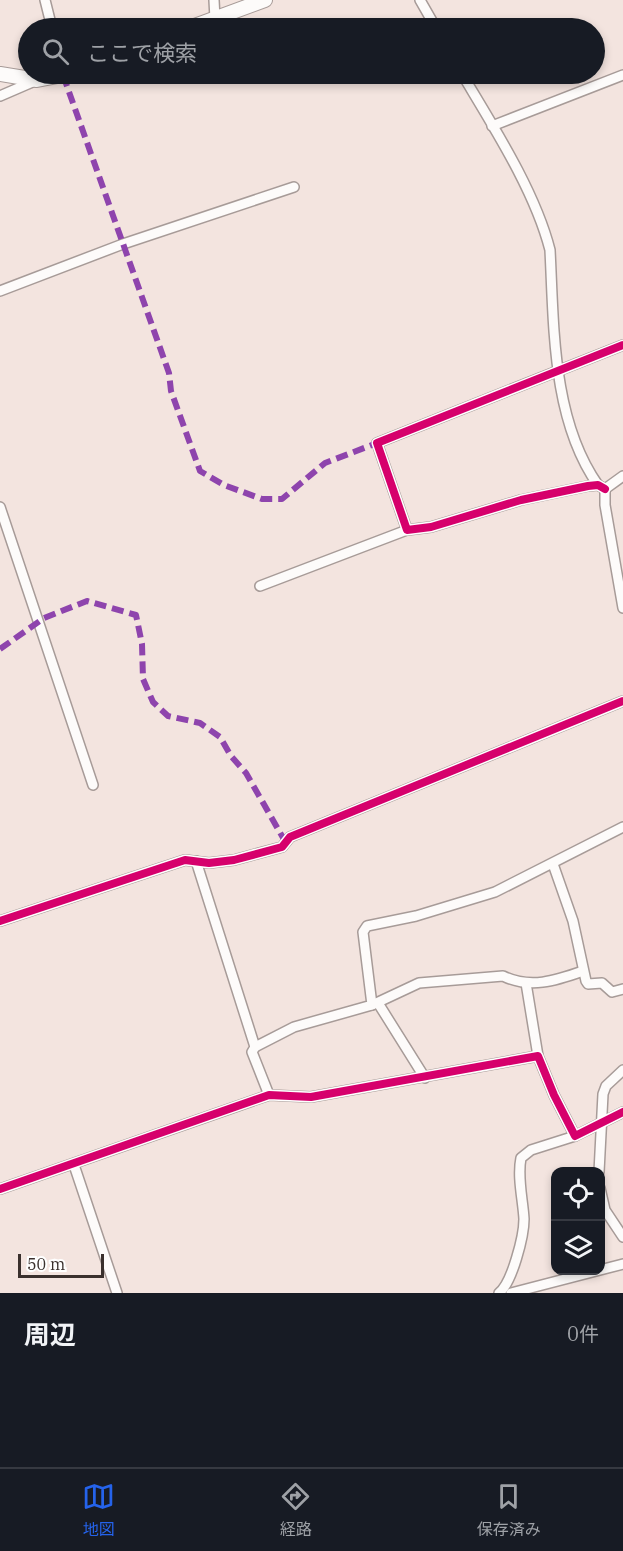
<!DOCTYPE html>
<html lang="ja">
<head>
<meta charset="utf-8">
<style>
  body { margin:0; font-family:"IBM Plex Serif","Noto Sans JP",serif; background:#242831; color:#f1f3f6 }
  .controls { position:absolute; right:18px; bottom:18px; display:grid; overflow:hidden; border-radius:12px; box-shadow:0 3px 9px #0003 }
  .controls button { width:54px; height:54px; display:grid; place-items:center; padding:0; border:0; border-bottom:2px solid #363941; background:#171b24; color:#f1f3f6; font:30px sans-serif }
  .scale { position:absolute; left:18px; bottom:15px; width:86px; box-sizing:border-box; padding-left:6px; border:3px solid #3a302d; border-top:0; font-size:16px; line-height:21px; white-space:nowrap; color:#3a302d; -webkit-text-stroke:4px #fff; paint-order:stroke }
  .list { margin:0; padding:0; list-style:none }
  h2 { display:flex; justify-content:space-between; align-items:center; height:78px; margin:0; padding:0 24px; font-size:26px }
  h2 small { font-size:20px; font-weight:400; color:#9ea1a6 }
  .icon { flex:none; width:33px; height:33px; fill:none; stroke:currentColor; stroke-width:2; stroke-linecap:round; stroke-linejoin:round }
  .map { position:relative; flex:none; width:623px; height:1293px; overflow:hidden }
  .search { position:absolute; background:#171b24; box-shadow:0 3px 9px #0003; left:18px; right:18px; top:18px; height:66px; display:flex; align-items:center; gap:15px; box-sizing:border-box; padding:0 21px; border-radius:33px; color:#9ea1a6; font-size:22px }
  .sheet { height:174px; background:#171b24 }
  nav { display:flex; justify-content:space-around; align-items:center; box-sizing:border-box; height:84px; border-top:2px solid #363941; background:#171b24; font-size:16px; color:#9ea1a6 }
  nav a { display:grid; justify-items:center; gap:3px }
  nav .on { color:#2563eb }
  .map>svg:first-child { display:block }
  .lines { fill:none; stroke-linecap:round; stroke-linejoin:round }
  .minor-casing { stroke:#a79b98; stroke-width:12 }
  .secondary-casing { stroke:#a79b98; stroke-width:16 }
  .minor { stroke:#fdfbfa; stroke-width:9 }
  .secondary { stroke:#fdfbfa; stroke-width:14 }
  .quiet { stroke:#8e44ad; stroke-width:6; stroke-dasharray:12 6; stroke-linecap:butt }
  .cycleway-casing { stroke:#fff; stroke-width:11 }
  .cycleway { stroke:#d6006c; stroke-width:8 }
</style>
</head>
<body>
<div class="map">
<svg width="623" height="1293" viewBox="0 0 623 1293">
  <rect width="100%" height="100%" fill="#f3e4df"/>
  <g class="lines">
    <g class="minor-casing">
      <g id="minor">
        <polyline points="45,0 52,28"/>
        <polyline points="214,0 215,19"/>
        <polyline points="420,0 436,28"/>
        <path d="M462,74C493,126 535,191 550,250C554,327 552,420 598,485"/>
        <polyline points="0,96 37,80"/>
        <polyline points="492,126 623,75"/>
        <polyline points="0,291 123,244 294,187"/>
        <polyline points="623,476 605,489 605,505 623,608"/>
        <polyline points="605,489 598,485 588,486 521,500 431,527 407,530 377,443 623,345"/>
        <polyline points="0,507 93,785"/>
        <polyline points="260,586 407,530"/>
        <polyline points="196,861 255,1047 252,1052 269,1095"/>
        <polyline points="553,864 573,921 586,981 588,984 602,983 612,992 623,989"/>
        <polyline points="0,921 185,860 209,863 234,860 282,847 290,837 623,701"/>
        <polyline points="526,983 538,1056"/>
        <polyline points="378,1003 425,1078"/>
        <path d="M372,1005L419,983L503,976C530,989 555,981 583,971"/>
        <polyline points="255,1047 294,1027 372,1005 363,932 367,926 416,916 495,892 623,827"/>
        <polyline points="74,1165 117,1293"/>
        <polyline points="599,1172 603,1094 606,1086 623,1070"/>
        <polyline points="600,1188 605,1210 623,1237"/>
        <polyline points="0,1189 269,1095 311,1097 538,1056 554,1095 575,1136 623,1112"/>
        <path d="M499,1293C512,1283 524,1236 524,1219C523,1200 517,1177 521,1158L531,1150L575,1136"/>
        <polyline points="511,1293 623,1264"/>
      </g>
    </g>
    <g class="secondary-casing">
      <g id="secondary">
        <polyline points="189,28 265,0"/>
        <polyline points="0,74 37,80 68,74"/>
      </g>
    </g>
    <use href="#minor" class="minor"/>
    <use href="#secondary" class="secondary"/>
    <g class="quiet">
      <polyline points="63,75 169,373 171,391 200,471 224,485 262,499 282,499 325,463 377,443"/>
      <polyline points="0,649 44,618 87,601 136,615 142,644 143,679 153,702 168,716 200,723 220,737 231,756 246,773 286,843"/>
    </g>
    <g class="cycleway-casing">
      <g id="cycleway">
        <polyline points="605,489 598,485 588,486 521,500 431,527 407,530 377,443 623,345"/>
        <polyline points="0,921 185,860 209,863 234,860 282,847 290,837 623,701"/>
        <polyline points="0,1189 269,1095 311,1097 538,1056 554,1095 575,1136 623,1112"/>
      </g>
    </g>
    <use href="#cycleway" class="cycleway"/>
  </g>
</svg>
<div class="controls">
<button><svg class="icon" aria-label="locate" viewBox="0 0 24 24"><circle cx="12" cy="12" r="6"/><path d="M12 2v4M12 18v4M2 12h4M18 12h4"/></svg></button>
<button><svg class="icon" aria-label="layers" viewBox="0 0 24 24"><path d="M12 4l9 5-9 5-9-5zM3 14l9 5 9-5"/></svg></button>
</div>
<div class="scale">50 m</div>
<div class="search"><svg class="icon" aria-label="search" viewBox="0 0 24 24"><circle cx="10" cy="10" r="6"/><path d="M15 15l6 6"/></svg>ここで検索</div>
</div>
<section class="sheet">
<h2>周辺<small>0件</small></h2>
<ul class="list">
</ul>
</section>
<nav>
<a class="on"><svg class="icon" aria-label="map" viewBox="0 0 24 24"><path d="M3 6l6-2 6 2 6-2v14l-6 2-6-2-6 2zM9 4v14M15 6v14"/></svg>地図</a>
<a><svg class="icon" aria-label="directions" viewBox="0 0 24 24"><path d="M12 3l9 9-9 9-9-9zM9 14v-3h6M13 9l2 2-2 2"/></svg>経路</a>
<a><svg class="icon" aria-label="saved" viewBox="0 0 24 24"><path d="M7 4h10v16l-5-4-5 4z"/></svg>保存済み</a>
</nav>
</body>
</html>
